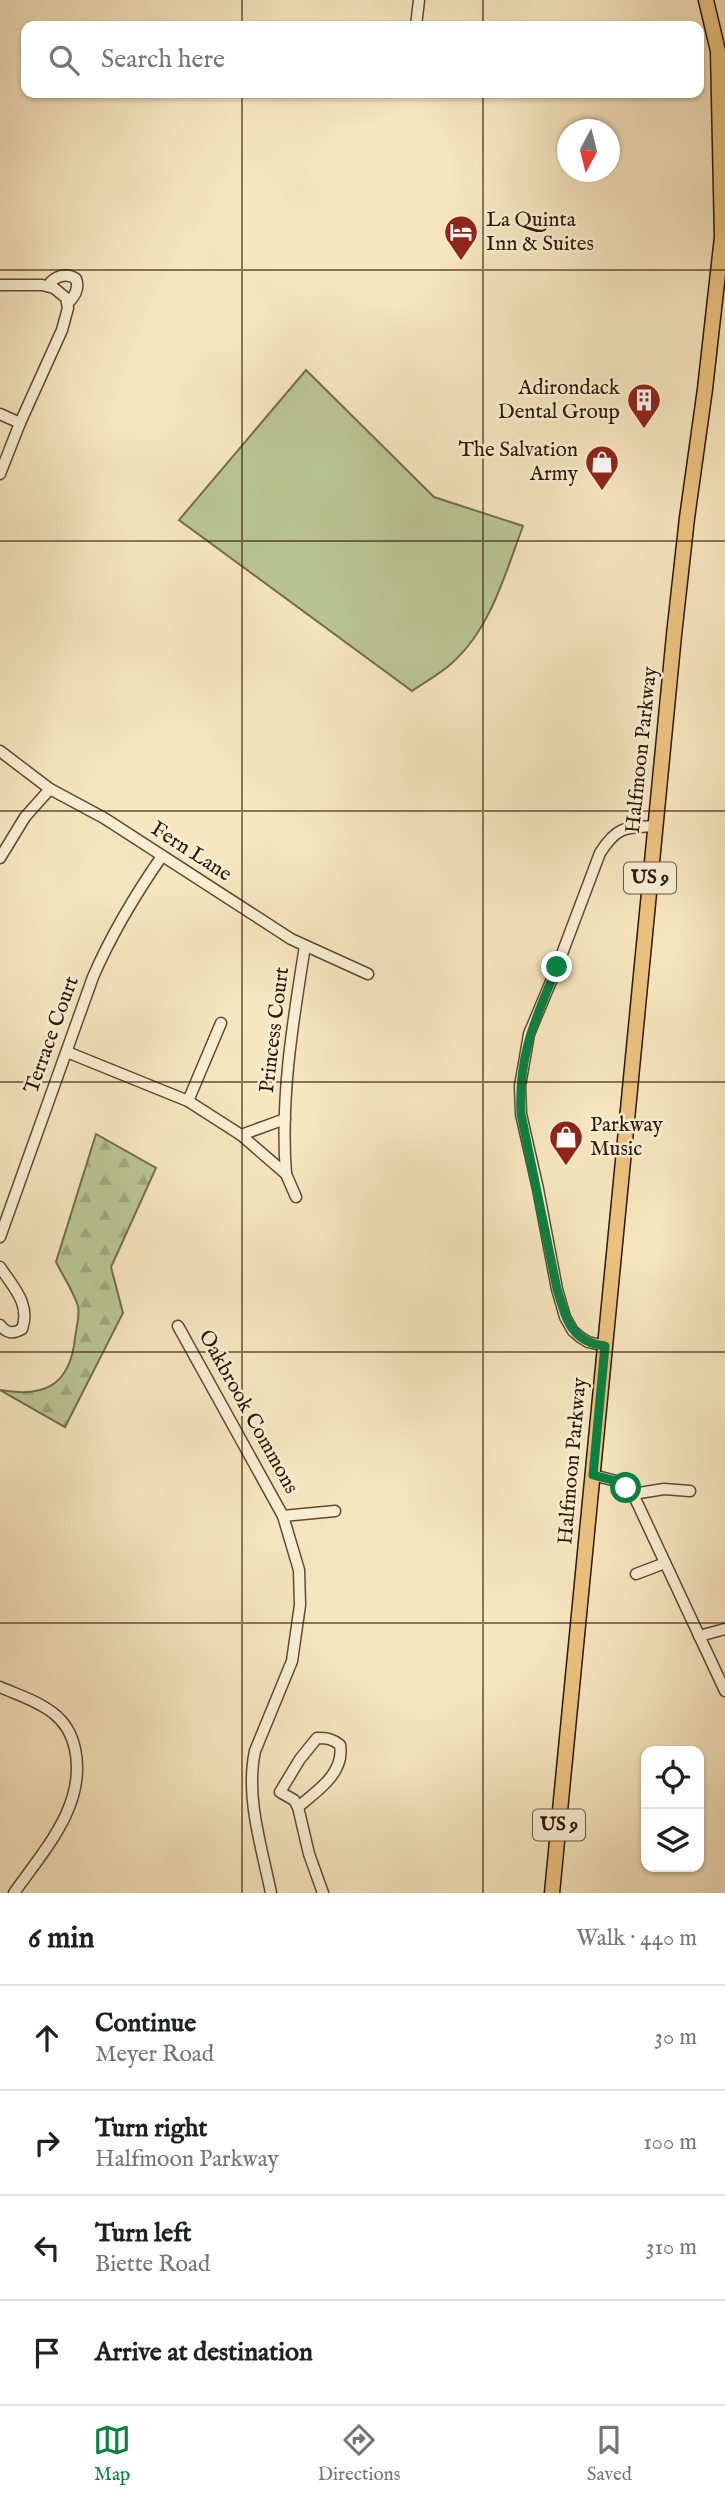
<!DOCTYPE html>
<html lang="en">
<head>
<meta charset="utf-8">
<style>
  body { margin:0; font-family:"IM FELL English",serif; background:#f6f6f6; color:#202124 }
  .controls { position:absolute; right:21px; bottom:21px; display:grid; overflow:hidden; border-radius:14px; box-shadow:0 2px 5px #0004 }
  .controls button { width:63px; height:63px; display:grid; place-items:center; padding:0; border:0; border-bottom:2px solid #e0e0e0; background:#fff; color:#202124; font:35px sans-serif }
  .compass { position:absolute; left:557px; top:119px; width:63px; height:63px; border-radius:50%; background:#fff; box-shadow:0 2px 5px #0004; rotate:187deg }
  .stop { position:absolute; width:21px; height:21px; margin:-16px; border:5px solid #0b8043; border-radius:50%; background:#fff }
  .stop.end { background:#0b8043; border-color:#fff; box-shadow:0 2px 7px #0008 }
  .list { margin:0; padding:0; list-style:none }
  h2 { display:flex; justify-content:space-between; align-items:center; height:91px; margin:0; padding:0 28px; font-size:30px }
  h2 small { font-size:23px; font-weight:400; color:#757577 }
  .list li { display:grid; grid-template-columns:46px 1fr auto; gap:21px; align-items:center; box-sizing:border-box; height:105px; padding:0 28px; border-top:2px solid #e0e0e0 }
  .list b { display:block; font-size:26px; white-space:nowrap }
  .list p { margin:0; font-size:23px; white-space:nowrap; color:#757577 }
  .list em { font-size:23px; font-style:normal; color:#757577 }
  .icon { flex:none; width:38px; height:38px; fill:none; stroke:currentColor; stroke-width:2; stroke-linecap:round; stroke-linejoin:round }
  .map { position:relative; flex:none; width:725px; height:1893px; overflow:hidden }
  .search { position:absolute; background:#fff; box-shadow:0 2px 5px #0004; left:21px; right:21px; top:21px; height:77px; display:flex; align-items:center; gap:18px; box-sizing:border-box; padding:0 24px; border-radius:14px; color:#757577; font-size:26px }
  .sheet { height:511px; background:#fff }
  nav { display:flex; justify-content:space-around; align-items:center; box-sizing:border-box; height:98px; border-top:2px solid #e0e0e0; background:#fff; font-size:19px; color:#757577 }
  nav a { display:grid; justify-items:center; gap:4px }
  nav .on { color:#0b8043 }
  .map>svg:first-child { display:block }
  .grass { fill:#bac694; stroke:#746e4a; stroke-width:2 }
  .forest { fill:url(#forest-firs); stroke:#746e4a; stroke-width:2 }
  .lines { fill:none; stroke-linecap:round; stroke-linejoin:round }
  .minor-casing { stroke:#614a30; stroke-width:13 }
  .major-casing { stroke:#2f1600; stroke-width:17 }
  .minor { stroke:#faefd5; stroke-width:10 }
  .major { stroke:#ecc380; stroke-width:14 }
  .route { stroke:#0b8043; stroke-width:9 }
  .grid { fill:none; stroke:#2f1600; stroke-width:2; stroke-opacity:0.55 }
  .labels { text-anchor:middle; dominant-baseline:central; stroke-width:5; stroke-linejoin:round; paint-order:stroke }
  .shield { fill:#faefd5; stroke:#6c5740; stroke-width:2 }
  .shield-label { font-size:19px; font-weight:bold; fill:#2f1600 }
  .poi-label { font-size:21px; fill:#2f1600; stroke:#faefd5; text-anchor:start }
  .street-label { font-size:21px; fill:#2f1600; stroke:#faefd5 }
</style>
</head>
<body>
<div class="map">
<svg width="725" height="1893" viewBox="0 0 725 1893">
  <defs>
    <pattern id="forest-firs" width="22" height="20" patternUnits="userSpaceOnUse" patternTransform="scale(1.75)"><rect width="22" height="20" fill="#bac694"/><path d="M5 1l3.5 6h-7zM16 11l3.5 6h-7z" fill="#a0a97e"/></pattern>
  </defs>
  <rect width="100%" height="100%" fill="#f7e6bf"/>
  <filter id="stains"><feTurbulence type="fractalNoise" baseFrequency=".00286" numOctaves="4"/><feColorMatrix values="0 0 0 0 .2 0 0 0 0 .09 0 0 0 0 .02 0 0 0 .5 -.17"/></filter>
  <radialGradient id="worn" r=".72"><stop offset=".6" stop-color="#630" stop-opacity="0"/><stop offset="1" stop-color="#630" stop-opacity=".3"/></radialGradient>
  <path class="grass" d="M306,370L434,497L523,526C505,574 491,628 452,663C440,674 425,682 412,691L179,520Z"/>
  <path class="forest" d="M96,1134L156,1168L111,1267L123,1313L65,1427L0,1390C45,1398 70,1385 75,1338C76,1329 80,1315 78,1306C73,1291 63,1276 56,1262Z"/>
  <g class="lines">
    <g class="minor-casing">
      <g id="minor">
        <polyline points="416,26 419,0"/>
        <polyline points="0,285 42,285 54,288 66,298 68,308 62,330 20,423 0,474"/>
        <path d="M48,286C54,276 67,272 76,279C80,289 74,297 68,303"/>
        <polyline points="0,414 20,423"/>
        <polyline points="0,751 50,789 104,818 291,939 368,974"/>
        <polyline points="0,858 25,817 50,789"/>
        <polyline points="67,1052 188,1101 241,1135 286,1174 296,1197"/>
        <polyline points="188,1101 221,1023"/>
        <polyline points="241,1135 285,1119"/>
        <path d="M286,1174C280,1098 293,1021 305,946"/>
        <path d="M0,1237L93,977C112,933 135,895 162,856"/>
        <path d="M0,1267C13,1287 31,1304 22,1329C13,1334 7,1334 0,1325"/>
        <path d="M178,1326L283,1516L299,1570L300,1605L292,1661L255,1751C245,1797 262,1848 271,1893"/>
        <path d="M605,1346L588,1342L580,1337L573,1331L565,1317L557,1289L538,1189L521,1114L520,1086L529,1034L557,967L600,853C617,826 626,827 656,826"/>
        <polyline points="593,1475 616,1481 633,1494 725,1691"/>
        <polyline points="633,1494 664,1489 690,1491"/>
        <polyline points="283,1516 335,1511"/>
        <polyline points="636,1574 665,1563"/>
        <polyline points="699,1636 725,1629"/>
        <path d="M0,1687C18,1695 38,1701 53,1713C65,1722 72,1735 75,1749C87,1805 44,1850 14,1893"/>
        <path d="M317,1738C327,1738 333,1739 340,1745C345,1773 317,1791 298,1807L294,1800L280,1792L300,1759Z"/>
        <polyline points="298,1807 309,1854 323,1893"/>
      </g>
    </g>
    <g class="major-casing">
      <polyline id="major" points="552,1893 674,635 687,518 705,389 722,237 718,51 706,0"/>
    </g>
    <use href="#minor" class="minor"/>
    <use href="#major" class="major"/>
  </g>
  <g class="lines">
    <path class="route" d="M557,967C535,1020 518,1055 521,1114L557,1289C566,1318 570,1342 605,1346L593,1475L616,1481L626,1488"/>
  </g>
  <path class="grid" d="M242,0V26M483,0V26M242,93V1893M483,93V1893M0,270H725M0,541H725M0,811H725M0,1082H725M0,1352H725M0,1623H725"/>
  <defs>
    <g id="hotel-pin" transform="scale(1.75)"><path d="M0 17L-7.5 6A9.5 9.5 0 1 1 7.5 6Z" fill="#8f2418" stroke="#faefd5"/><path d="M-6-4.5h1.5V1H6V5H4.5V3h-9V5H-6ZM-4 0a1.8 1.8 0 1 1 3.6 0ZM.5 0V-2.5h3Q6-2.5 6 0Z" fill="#fff"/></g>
    <g id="building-pin" transform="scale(1.75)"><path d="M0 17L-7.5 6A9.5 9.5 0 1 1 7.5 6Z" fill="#8f2418" stroke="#faefd5"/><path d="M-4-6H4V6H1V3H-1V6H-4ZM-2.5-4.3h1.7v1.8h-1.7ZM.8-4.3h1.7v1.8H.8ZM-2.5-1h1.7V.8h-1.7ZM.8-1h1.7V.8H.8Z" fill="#fff"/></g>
    <g id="shop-pin" transform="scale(1.75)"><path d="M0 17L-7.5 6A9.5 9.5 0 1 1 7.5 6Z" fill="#8f2418" stroke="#faefd5"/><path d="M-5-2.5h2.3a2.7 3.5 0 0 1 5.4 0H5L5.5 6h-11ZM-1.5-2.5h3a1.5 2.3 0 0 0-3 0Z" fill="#fff"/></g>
  </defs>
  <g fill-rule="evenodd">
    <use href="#hotel-pin" x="461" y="232"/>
    <use href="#building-pin" x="644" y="400"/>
    <use href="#shop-pin" x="602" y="462"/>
    <use href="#shop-pin" x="566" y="1137"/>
  </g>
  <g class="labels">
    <g class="shield">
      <rect x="624" y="862.5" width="52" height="31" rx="5"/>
      <rect x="533" y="1809.5" width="52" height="31" rx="5"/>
    </g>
    <g class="shield-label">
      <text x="650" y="878">US 9</text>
      <text x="559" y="1825">US 9</text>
    </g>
    <g class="poi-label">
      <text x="486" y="220">La Quinta<tspan x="486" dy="24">Inn &amp; Suites</tspan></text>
      <text x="620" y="388" text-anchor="end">Adirondack<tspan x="620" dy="24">Dental Group</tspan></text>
      <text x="578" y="450" text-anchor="end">The Salvation<tspan x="578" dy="24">Army</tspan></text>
      <text x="590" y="1125">Parkway<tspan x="590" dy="24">Music</tspan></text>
    </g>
    <g class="street-label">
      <text transform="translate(642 750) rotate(-84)">Halfmoon Parkway</text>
      <text transform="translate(191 852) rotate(33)">Fern Lane</text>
      <text transform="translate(275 1030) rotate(-83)">Princess Court</text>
      <text transform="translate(52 1035) rotate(-70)">Terrace Court</text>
      <text transform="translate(248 1412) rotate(61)">Oakbrook Commons</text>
      <text transform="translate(573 1461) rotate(-85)">Halfmoon Parkway</text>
    </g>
  </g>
  <rect width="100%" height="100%" filter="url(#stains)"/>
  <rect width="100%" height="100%" fill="url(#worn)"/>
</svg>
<div class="controls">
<button><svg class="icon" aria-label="locate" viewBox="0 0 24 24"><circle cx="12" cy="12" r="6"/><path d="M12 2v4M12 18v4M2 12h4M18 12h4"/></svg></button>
<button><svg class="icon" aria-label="layers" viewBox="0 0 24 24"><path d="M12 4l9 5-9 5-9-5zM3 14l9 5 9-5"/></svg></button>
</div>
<svg class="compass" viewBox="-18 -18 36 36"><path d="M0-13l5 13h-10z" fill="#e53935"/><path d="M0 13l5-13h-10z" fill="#757577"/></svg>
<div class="stop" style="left:626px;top:1488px"></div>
<div class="stop end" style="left:557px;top:967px"></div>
<div class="search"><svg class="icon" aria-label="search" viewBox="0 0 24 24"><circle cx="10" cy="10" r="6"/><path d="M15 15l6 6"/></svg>Search here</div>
</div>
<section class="sheet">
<h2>6 min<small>Walk · 440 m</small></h2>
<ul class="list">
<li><svg class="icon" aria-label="ahead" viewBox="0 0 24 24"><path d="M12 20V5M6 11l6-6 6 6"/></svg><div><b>Continue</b><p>Meyer Road</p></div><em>30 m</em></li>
<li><svg class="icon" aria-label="right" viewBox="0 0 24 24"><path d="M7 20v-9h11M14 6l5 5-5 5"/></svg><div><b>Turn right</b><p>Halfmoon Parkway</p></div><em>100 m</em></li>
<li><svg class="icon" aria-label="left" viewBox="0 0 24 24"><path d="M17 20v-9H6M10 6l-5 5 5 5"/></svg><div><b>Turn left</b><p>Biette Road</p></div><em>310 m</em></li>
<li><svg class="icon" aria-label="arrive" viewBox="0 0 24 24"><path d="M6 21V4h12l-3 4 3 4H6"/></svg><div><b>Arrive at destination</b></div></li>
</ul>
</section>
<nav>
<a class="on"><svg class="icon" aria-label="map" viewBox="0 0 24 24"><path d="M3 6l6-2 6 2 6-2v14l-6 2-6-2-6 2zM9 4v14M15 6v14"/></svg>Map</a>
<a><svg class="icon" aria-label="directions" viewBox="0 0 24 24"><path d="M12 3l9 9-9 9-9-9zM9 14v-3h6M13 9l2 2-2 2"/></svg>Directions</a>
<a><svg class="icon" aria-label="saved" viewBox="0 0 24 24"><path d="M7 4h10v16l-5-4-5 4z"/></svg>Saved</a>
</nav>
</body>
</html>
